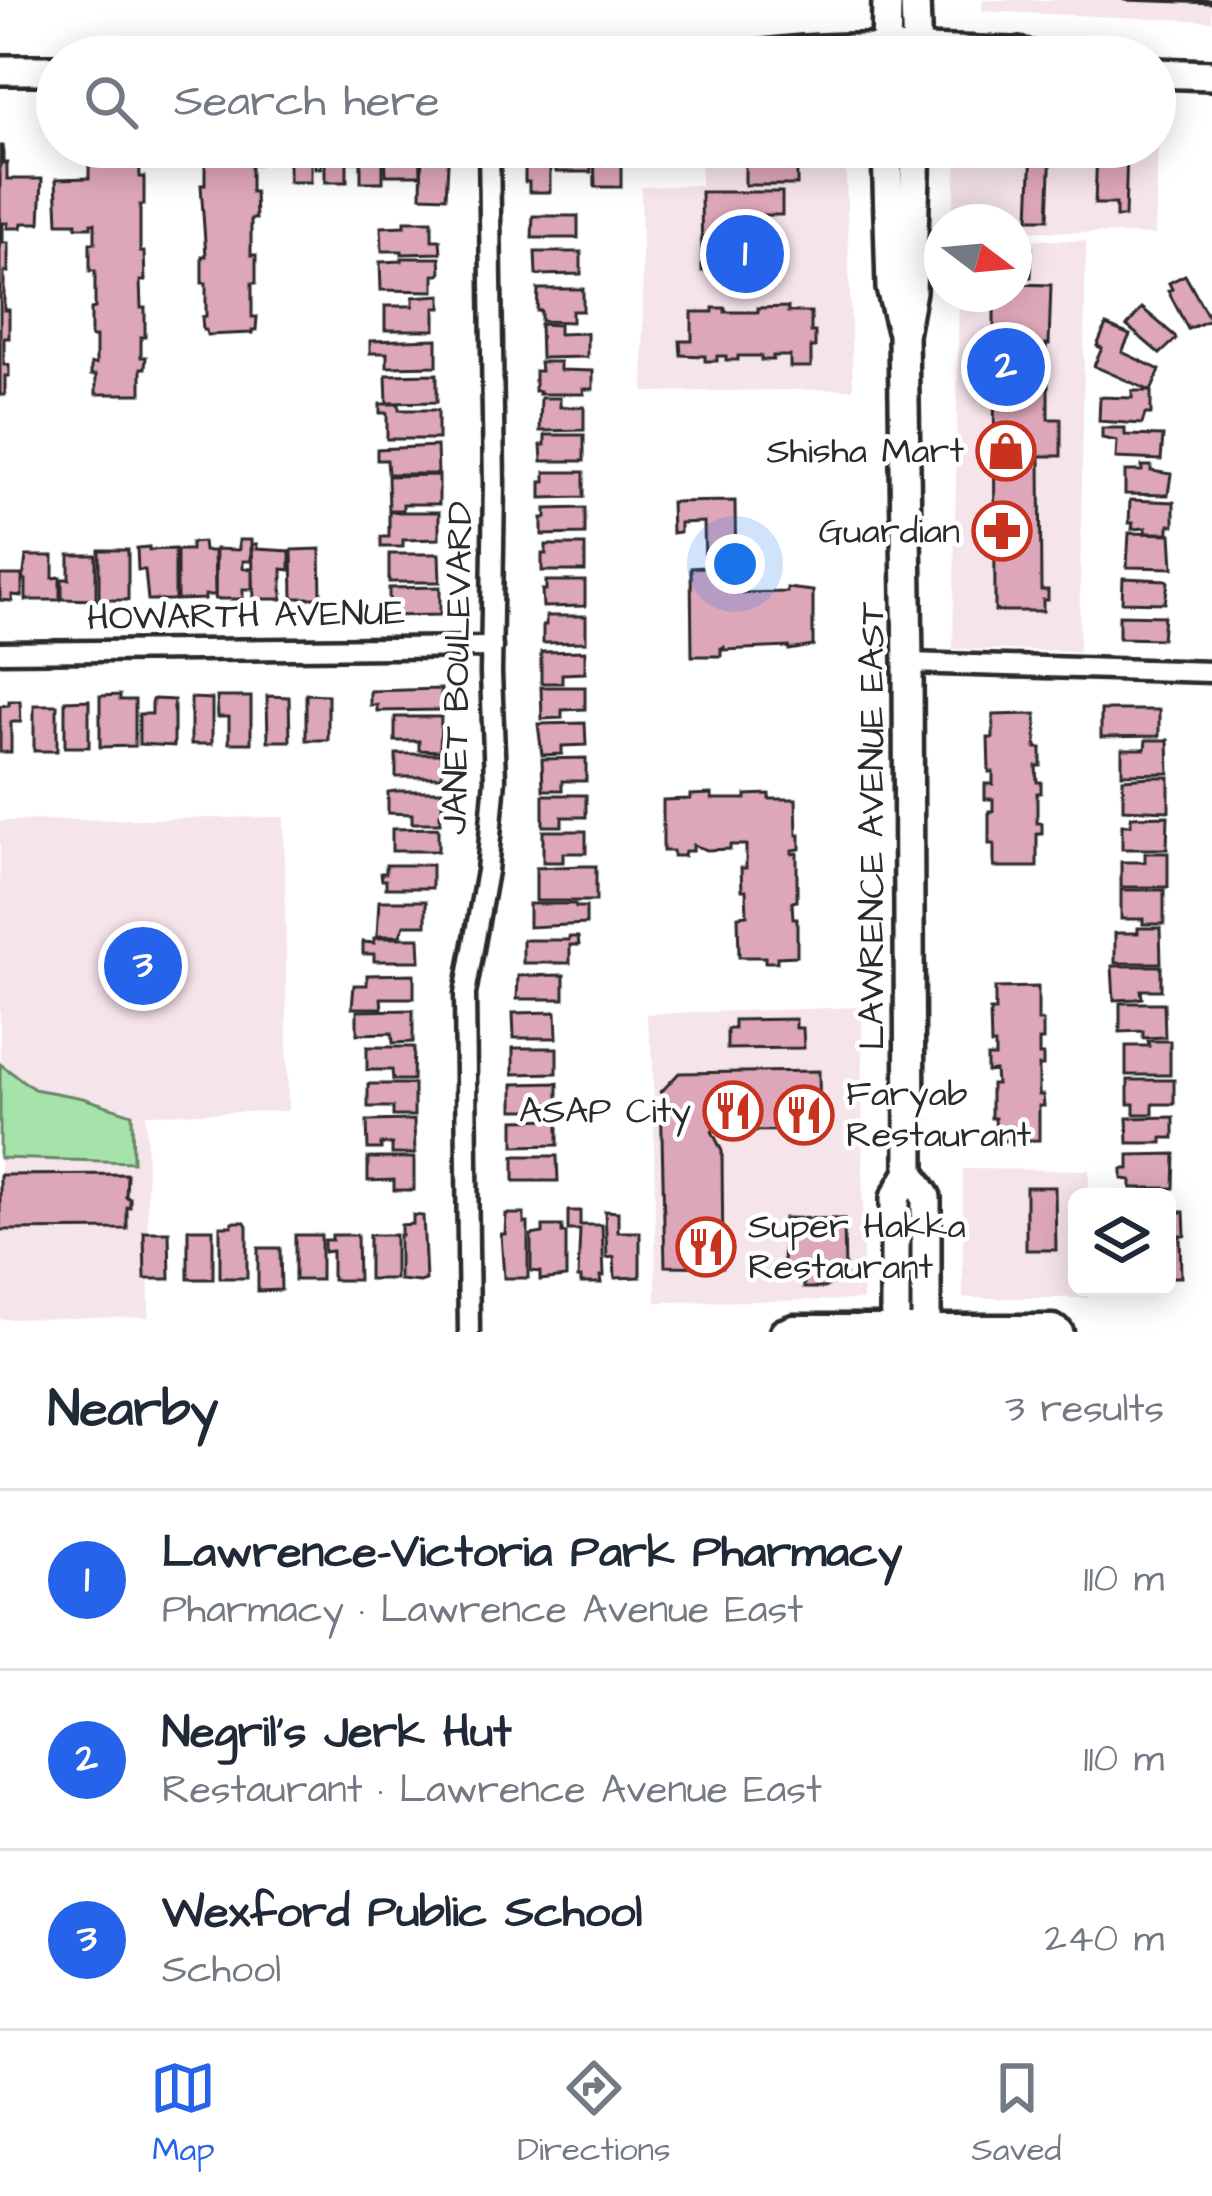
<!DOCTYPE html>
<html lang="en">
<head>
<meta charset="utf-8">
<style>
  body { margin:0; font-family:"Architects Daughter",sans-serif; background:#f2f2f3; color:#1f2937 }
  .controls { position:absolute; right:36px; bottom:36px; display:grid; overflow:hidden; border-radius:18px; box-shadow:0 6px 30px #0003 }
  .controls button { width:108px; height:108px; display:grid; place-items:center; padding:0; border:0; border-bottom:3px solid #e0e1e3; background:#fff; color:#1f2937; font:60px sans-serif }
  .compass { position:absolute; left:924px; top:204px; width:108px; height:108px; border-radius:50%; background:#fff; box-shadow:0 6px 30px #0003; rotate:106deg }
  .you { position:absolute; left:735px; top:564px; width:42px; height:42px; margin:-30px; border:9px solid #fff; border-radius:50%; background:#1a73e8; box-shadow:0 0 0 18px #1a73e833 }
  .badge { display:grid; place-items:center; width:78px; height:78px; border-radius:50%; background:#2563eb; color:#fff; font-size:39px; font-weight:700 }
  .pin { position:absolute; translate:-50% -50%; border:6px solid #fff; box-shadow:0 3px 12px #0006 }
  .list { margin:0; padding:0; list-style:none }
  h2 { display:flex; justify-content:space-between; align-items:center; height:156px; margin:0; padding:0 48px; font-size:51px }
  h2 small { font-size:39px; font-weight:400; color:#747a83 }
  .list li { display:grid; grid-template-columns:78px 1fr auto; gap:36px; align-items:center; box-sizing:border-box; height:180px; padding:0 48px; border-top:3px solid #e0e1e3 }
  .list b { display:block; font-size:45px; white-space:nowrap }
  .list p { margin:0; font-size:39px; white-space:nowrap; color:#747a83 }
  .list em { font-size:39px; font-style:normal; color:#747a83 }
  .icon { flex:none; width:66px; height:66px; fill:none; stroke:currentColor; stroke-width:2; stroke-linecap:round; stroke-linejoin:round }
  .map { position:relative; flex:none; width:1212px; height:1332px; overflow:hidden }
  .search { position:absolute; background:#fff; box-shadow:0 6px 30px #0003; left:36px; right:36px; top:36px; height:132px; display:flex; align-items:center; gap:30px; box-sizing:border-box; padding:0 42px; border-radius:66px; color:#747a83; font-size:45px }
  .sheet { height:696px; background:#fff }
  nav { display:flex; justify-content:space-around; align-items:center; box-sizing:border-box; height:168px; border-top:3px solid #e0e1e3; background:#fff; font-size:33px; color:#747a83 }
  nav a { display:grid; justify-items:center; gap:6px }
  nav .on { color:#2563eb }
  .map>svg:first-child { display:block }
  .built { fill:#f5e4ea }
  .green { fill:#a6e3aa; stroke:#68876a; stroke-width:3 }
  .building { fill:#dea6b9; stroke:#2b2b2b; stroke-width:3 }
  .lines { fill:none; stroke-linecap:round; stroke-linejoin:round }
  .minor-casing { stroke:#2b2b2b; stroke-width:27 }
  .tertiary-casing { stroke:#2b2b2b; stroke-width:33 }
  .secondary-casing { stroke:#2b2b2b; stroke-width:36 }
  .minor { stroke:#fff; stroke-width:18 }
  .tertiary { stroke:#fff; stroke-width:24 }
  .secondary { stroke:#fff; stroke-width:27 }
  .labels { text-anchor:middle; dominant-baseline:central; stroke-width:9; stroke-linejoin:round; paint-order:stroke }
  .poi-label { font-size:36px; fill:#2b2b2b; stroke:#fff; text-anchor:end }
  .street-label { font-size:36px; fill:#2b2b2b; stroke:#fff }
</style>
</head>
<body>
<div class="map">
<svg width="1212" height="1332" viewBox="0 0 1212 1332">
  <rect width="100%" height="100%" fill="#fff"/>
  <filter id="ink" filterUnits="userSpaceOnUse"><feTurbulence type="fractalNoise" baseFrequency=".00833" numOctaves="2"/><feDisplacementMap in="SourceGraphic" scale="24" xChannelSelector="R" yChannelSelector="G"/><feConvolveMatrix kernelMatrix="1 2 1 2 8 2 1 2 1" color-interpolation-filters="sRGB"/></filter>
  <g filter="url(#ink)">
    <g class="built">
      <polygon points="983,0 1212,0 1212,21 982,11"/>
      <polygon points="1155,112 1159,112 1155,235 1014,230 1014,222 952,222 958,147 1155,147"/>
      <polygon points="700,147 845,147 853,389 644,392 641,187 701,185"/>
      <polygon points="1014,239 1086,241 1079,651 953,649 959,294 1014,294"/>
      <polygon points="284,817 288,1111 146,1114 149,1317 0,1319 0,821"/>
      <polygon points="862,1007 863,1300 656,1302 653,1058 646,1014"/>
      <polygon points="963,1169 1089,1170 1089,1197 1077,1197 1077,1287 1088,1287 1088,1298 963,1298"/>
    </g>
    <polygon class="green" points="0,1064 34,1089 83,1098 132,1114 133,1162 0,1158"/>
    <g class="building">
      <polygon points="1123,0 1212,0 1212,3"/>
      <polygon points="0,146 3,146 3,163 7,163 7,179 42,179 40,223 22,223 21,228 7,228 8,223 3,223 3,243 8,243 8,272 4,272 4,310 9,310 9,338 4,338 4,365 9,365 9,376 5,376 5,395 0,395"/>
      <polygon points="94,147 139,147 140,177 144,177 144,205 140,205 140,252 144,252 145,281 140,281 141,308 145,308 145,337 141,337 141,357 146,357 145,368 141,368 141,394 96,394 96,375 91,375 91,364 96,364 96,337 91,337 91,309 95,308 95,271 90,271 90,243 95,243 95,223 91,223 91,227 76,227 76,223 58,223 56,179 89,178 89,163 94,163"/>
      <polygon points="196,147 259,147 259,164 251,164 251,192 255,192 256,219 251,219 251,255 256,255 256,283 252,283 252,317 257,317 256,330 252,330 252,333 207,335 206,330 203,330 202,317 206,316 206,283 202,283 202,256 206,256 201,185 205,185 205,164 197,164"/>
      <rect x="289" y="147" width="22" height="35"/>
      <polygon points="315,147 347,147 347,182 325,182 325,162 321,162 321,168 315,168"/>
      <polygon points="351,147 383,147 383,182 361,182 361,162 351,162"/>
      <polygon points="385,147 420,147 421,175 386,175"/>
      <polygon points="422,147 449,147 446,197 421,196"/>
      <polygon points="525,147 550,147 550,192 529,192 529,182 525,182"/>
      <polygon points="556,147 590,147 591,172 556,172"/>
      <polygon points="594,147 630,147 630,150 621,151 621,187 595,187"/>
      <polygon points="633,147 692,147 692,151 678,151 678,160 633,160"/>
      <rect x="745" y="147" width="52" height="38"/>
      <polygon points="1032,147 1051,147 1048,219 1029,219"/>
      <polygon points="1097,149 1127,150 1125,217 1116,217 1116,204 1095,204"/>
      <polygon points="701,192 782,192 782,215 752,215 752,229 770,229 769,238 752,238 752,246 767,245 767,270 702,271"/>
      <polygon points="533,216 578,216 578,238 532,238"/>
      <polygon points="405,221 432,221 432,240 440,240 441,253 402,254 402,251 382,251 381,227 405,226"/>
      <polygon points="1014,247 1032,248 1031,277 1014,277"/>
      <polygon points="535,252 581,252 581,274 536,275"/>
      <polygon points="402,258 440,258 441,272 439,275 434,275 434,291 381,290 380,262 402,261"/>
      <polygon points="1185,275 1210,320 1188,329 1168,291 1172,289 1169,283"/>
      <polygon points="1014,284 1051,285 1049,344 1046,344 1046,357 1048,357 1048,419 1061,419 1061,456 1040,456 1041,590 1048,590 1048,600 1043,600 1043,611 995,611 994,294 1014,294"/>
      <polygon points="538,289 583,289 583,311 572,311 572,322 541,321 541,311 537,311"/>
      <polygon points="441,295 441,308 435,308 435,330 385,330 385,306 413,306 413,297"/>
      <polygon points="788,307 788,312 811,312 811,332 815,332 815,347 811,347 811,367 790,367 790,356 773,356 773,360 761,360 761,356 738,356 738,360 726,360 726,356 717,356 717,361 705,361 705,356 681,355 680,341 692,341 692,312 713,312 713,308 725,308 725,312 758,312 758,308"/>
      <polygon points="1142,308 1175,336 1176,339 1160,354 1127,326"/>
      <polygon points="540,324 559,325 559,334 587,333 587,357 541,358"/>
      <polygon points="1106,325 1130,335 1122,352 1160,370 1151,391 1094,366 1102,348 1097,346"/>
      <polygon points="437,339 437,366 387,367 387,353 370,353 370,341"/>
      <polygon points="540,362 560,362 560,370 593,371 593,389 583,389 584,394 539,394 540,391 535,391 535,371 541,371"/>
      <polygon points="437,374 437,402 387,403 386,375"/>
      <polygon points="1132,391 1151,391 1151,414 1145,414 1142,424 1099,421 1100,397 1132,398"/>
      <polygon points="541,398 560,398 560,407 584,407 584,430 540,431"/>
      <polygon points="380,404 399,404 399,410 438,410 438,439 387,439 387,413 380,413"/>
      <polygon points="1102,428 1125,428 1125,435 1163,436 1161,460 1116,458 1117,441 1102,438"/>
      <polygon points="545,435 584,435 584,461 542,461 541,445 545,445"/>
      <polygon points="437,446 438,474 388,474 387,460 377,460 377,449"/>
      <polygon points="1142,466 1151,466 1151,471 1171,474 1168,495 1125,494 1125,471 1142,471"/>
      <polygon points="545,472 584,472 584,497 541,498 541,482 545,482"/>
      <polygon points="439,475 439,504 403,504 403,510 389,510 388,476"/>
      <polygon points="1130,500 1174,502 1174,525 1169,525 1169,533 1145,533 1146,528 1132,529 1133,523 1129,523"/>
      <polygon points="735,501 736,572 733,574 736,593 787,592 787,588 813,591 813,646 789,650 789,647 724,650 724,647 721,648 721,656 692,656 691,568 705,567 704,522 680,523 680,532 672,533 671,502"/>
      <polygon points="585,508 585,534 542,535 542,518 546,518 546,509"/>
      <polygon points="389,512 439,512 439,539 403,540 403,547 381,547 381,537 389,537"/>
      <polygon points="1129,533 1171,534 1173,568 1127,567"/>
      <polygon points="239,540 251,540 251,561 243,561 243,568 252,569 252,589 243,589 243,599 215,599 216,549 239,550"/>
      <polygon points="203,542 204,551 214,551 215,595 205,595 205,599 177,600 177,550 191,550 191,543"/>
      <polygon points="252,544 257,544 257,549 290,551 290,570 282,569 282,599 254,599"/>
      <polygon points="546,545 585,545 585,571 542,571 542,554 546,554"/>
      <polygon points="149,547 149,550 175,549 175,600 148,600 145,570 138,570 137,548"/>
      <polygon points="320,549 321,598 293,598 292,550"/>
      <rect x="99" y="550" width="29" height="50"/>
      <polygon points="389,554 439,554 440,582 389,582"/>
      <polygon points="69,555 96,555 96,600 62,599 62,579 69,579"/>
      <polygon points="26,556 53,556 53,578 60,577 60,600 26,600 26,580 23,580"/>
      <polygon points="0,575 22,575 22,596 12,595 12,601 0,600"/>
      <polygon points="1123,578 1166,580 1168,582 1165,603 1122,602"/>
      <polygon points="546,581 585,581 585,606 543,607 542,590 546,590"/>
      <polygon points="440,587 440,615 389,616 389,588"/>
      <polygon points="1119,615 1164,616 1162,639 1119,638"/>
      <polygon points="546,616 586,616 586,642 543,643 543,625 546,625"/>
      <polygon points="585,651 585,673 562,674 562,683 541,683 541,652"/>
      <polygon points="541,687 585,687 585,709 562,710 562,718 542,719"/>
      <polygon points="441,689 441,710 377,711 377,705 370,705 370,691"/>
      <polygon points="306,694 328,695 328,740 306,740"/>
      <polygon points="120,695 120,700 135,700 135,746 100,747 100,696"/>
      <polygon points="267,696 289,697 290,741 268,741"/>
      <polygon points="217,697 251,697 251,743 229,743 229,717 218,717"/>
      <polygon points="191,698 212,699 212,744 191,744"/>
      <polygon points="154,699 174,700 174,746 139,744 139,714 152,714 152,700"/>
      <polygon points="89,700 89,747 65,747 65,701"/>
      <polygon points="9,701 20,701 21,722 11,722 11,752 0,752 0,706 9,705"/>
      <rect x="34" y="705" width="23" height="46"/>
      <polygon points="1101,710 1159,710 1159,736 1101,737"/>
      <polygon points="1036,714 1036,748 1041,748 1041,766 1036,766 1037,782 1041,782 1041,793 1037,793 1037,823 1042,823 1042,834 1037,834 1037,867 994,867 994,844 989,844 989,811 993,811 993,799 985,799 985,784 993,784 993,772 989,772 988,738 993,738 993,715"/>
      <polygon points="395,717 441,717 440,751 419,750 419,741 395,741"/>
      <polygon points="585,723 586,745 562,746 562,754 542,755 538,724"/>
      <polygon points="1146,740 1168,740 1169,773 1122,774 1122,749 1145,749"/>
      <rect x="396" y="754" width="46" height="23"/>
      <polygon points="586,758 586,781 562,781 562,790 543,790 542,759"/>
      <polygon points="1152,777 1169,777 1169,811 1123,809 1123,779"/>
      <polygon points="396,791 442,791 442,806 445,806 445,813 440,814 440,823 412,823 412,814 388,813 388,792"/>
      <polygon points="712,794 712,799 746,799 746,795 769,794 769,799 796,799 797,835 800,835 800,849 792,850 792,854 797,853 797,901 792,902 793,918 797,918 797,956 777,957 777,962 765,962 765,957 739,957 738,916 747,915 746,890 742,890 741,868 746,868 746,845 730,845 730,849 707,850 693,845 693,851 685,851 684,856 673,856 673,851 663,851 663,800 690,799 690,795"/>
      <polygon points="543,795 586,795 586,817 562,817 562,826 543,826"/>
      <polygon points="1168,816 1167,849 1122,849 1122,825 1131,825 1131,817"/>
      <polygon points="438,828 438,851 392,851 392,829"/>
      <polygon points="543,831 586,831 586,853 563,853 563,862 543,862"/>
      <polygon points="1145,853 1168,853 1168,887 1121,887 1121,862 1145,862"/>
      <polygon points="386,865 432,865 432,888 386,888 386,880 382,880 381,873 386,873"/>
      <polygon points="582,866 596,866 596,901 536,901 536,868"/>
      <polygon points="1121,890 1164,890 1164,924 1143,924 1143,919 1121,919"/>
      <polygon points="379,901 426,901 426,925 404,925 400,936 377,936"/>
      <polygon points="529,904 575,904 576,907 586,907 586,924 529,927"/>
      <polygon points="1138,928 1160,928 1161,963 1115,963 1115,933 1138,933"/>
      <polygon points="569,937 578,937 579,945 570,945 570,963 523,963 523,940 569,940"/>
      <polygon points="374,938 419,938 420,961 374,961 374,954 363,954 363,942 374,943"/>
      <polygon points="1112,966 1161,966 1161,990 1141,990 1142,998 1136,999 1114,1000"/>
      <polygon points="414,974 414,998 381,998 382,1008 352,1008 354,985 367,985 367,975"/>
      <polygon points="564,975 564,999 517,999 518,976"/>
      <polygon points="1038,987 1038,1021 1043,1021 1043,1040 1039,1040 1039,1055 1043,1055 1043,1066 1039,1066 1039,1095 1043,1095 1044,1106 1039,1106 1039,1140 996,1141 995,1118 991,1118 991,1084 996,1084 995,1071 987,1072 987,1057 995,1057 995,1045 991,1045 990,1011 995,1011 995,988"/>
      <polygon points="1120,1003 1164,1003 1165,1037 1143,1038 1143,1031 1120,1032"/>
      <polygon points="413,1010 413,1042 393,1043 392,1033 357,1034 357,1011"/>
      <polygon points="556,1012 557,1038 514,1038 513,1013"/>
      <polygon points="796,1019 796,1028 803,1028 804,1048 727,1049 727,1029 734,1029 734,1020"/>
      <polygon points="1148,1041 1170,1041 1170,1075 1126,1075 1126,1046 1149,1046"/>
      <polygon points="367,1047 414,1047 413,1080 393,1080 392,1070 367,1070"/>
      <polygon points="513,1048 557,1048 557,1073 513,1074"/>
      <polygon points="819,1071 820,1130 741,1131 721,1121 712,1131 722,1151 723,1267 665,1266 661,1092 679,1073"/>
      <polygon points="1128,1080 1174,1080 1174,1104 1153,1104 1153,1114 1134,1114 1134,1104 1128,1104"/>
      <polygon points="558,1083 558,1110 513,1110 513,1084"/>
      <polygon points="368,1084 414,1084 414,1116 393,1116 393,1107 368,1107"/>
      <polygon points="1174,1117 1174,1138 1162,1138 1162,1143 1128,1143 1127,1118"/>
      <polygon points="558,1119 558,1145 514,1146 514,1120"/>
      <polygon points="414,1120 415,1154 392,1154 392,1144 381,1144 381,1149 368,1149 367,1121"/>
      <polygon points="1175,1154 1174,1188 1131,1188 1131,1180 1122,1179 1122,1169 1129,1169 1129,1155"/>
      <polygon points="514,1156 557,1156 558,1181 514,1181"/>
      <polygon points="368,1158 414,1158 414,1190 394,1190 394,1180 368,1181"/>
      <polygon points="127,1174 126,1197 130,1198 130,1207 127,1207 127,1229 0,1230 0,1175"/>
      <polygon points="1026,1187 1055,1187 1056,1250 1026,1250"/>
      <polygon points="568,1211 580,1211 580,1225 602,1225 604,1276 600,1276 601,1283 581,1283 581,1278 578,1278 580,1230 568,1230"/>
      <polygon points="605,1211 618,1212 618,1232 640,1232 640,1277 615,1278 614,1257 607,1258"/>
      <polygon points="1167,1212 1184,1212 1185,1235 1180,1235 1181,1277 1167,1277"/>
      <polygon points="506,1214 524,1214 524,1223 528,1223 528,1278 504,1278 501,1234 505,1234"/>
      <polygon points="413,1215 423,1216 426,1280 420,1282 399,1280 399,1235 401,1235 401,1225 413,1224"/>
      <polygon points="784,1218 844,1219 845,1276 824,1288 804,1288 804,1272 783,1272"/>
      <polygon points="232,1222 245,1222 247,1226 247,1278 220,1278 220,1226 232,1226"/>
      <polygon points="543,1226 562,1226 562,1233 566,1233 566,1277 540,1280 540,1272 531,1271 531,1235 543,1233"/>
      <rect x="188" y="1229" width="25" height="50"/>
      <polygon points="144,1232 169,1232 170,1279 145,1279"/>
      <rect x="295" y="1235" width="26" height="45"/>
      <polygon points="332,1235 357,1235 358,1280 332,1280 332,1251 324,1252 324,1240 332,1240"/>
      <rect x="369" y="1235" width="26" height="44"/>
      <polygon points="258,1248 280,1248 281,1290 258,1291"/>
    </g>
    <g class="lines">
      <g class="minor-casing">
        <g id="minor">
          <polyline points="0,652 492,647"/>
          <polyline points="908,663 1212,672"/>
          <polyline points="469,1332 465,994 487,871 495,779 491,673 494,483 489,147"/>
        </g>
      </g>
      <g class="tertiary-casing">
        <polyline id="tertiary" points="783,1332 794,1328 1053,1328 1060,1332"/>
      </g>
      <g class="secondary-casing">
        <g id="secondary">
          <polyline points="915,0 917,57"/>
          <path d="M751,57C838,43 930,51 1018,53L1033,57"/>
          <polyline points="886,57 887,0"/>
          <polyline points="0,70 57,70"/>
          <polyline points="1155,73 1212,75"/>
          <polyline points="887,147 891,288 901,327"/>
          <polyline points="910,1172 926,1197 926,1332"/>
          <polyline points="895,1332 895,1198 910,1172 908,663 903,335 911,291 916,147"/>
        </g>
      </g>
      <use href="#minor" class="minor"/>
      <use href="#tertiary" class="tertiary"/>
      <use href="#secondary" class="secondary"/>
    </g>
  </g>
  <defs>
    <g id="shop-ring" transform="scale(3)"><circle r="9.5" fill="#fff" stroke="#c8321e" stroke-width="1.5"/><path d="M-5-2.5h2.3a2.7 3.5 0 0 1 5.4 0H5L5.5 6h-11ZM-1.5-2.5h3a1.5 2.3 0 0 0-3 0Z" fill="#c8321e"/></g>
    <g id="pharmacy-ring" transform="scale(3)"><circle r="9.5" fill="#fff" stroke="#c8321e" stroke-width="1.5"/><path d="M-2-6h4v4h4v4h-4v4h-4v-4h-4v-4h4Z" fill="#c8321e"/></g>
    <g id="restaurant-ring" transform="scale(3)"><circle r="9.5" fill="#fff" stroke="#c8321e" stroke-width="1.5"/><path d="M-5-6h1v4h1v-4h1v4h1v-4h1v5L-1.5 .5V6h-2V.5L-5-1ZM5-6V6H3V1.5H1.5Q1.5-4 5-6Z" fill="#c8321e"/></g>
  </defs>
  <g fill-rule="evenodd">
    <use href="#shop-ring" x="1006" y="451"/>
    <use href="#pharmacy-ring" x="1002" y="531"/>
    <use href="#restaurant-ring" x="733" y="1111"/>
    <use href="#restaurant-ring" x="804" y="1115"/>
    <use href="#restaurant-ring" x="706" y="1247"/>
  </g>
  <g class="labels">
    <g class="poi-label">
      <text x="964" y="451">Shisha Mart</text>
      <text x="960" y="531">Guardian</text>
      <text x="846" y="1094" text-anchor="start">Faryab<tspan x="846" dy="41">Restaurant</tspan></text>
      <text x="691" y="1111">ASAP City</text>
      <text x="748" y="1226" text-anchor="start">Super Hakka<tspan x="748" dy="41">Restaurant</tspan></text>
    </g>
    <g class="street-label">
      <text transform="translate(246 616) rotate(-1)">HOWARTH AVENUE</text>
      <text transform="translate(458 668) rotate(-89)">JANET BOULEVARD</text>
      <text transform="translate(872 826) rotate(-90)">LAWRENCE AVENUE EAST</text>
    </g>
  </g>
</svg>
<div class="controls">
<button><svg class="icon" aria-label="layers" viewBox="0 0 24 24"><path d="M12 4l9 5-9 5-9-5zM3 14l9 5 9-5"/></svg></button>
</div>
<svg class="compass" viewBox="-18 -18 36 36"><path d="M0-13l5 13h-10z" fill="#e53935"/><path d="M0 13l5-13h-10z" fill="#747a83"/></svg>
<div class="you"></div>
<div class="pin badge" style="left:745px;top:254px">1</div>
<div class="pin badge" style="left:1006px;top:367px">2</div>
<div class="pin badge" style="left:143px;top:966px">3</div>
<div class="search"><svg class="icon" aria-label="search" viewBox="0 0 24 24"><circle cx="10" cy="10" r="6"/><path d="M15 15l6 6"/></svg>Search here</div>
</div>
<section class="sheet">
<h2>Nearby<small>3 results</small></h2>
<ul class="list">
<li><span class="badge">1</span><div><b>Lawrence-Victoria Park Pharmacy</b><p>Pharmacy · Lawrence Avenue East</p></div><em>110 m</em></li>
<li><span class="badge">2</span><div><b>Negril's Jerk Hut</b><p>Restaurant · Lawrence Avenue East</p></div><em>110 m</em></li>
<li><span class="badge">3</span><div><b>Wexford Public School</b><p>School</p></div><em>240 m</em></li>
</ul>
</section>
<nav>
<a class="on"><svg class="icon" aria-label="map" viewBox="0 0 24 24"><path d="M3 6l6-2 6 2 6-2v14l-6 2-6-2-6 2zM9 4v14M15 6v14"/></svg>Map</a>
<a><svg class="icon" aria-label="directions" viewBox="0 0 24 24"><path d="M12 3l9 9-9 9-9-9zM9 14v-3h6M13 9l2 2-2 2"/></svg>Directions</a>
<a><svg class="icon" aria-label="saved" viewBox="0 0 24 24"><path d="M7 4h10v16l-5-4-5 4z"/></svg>Saved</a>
</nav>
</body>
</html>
